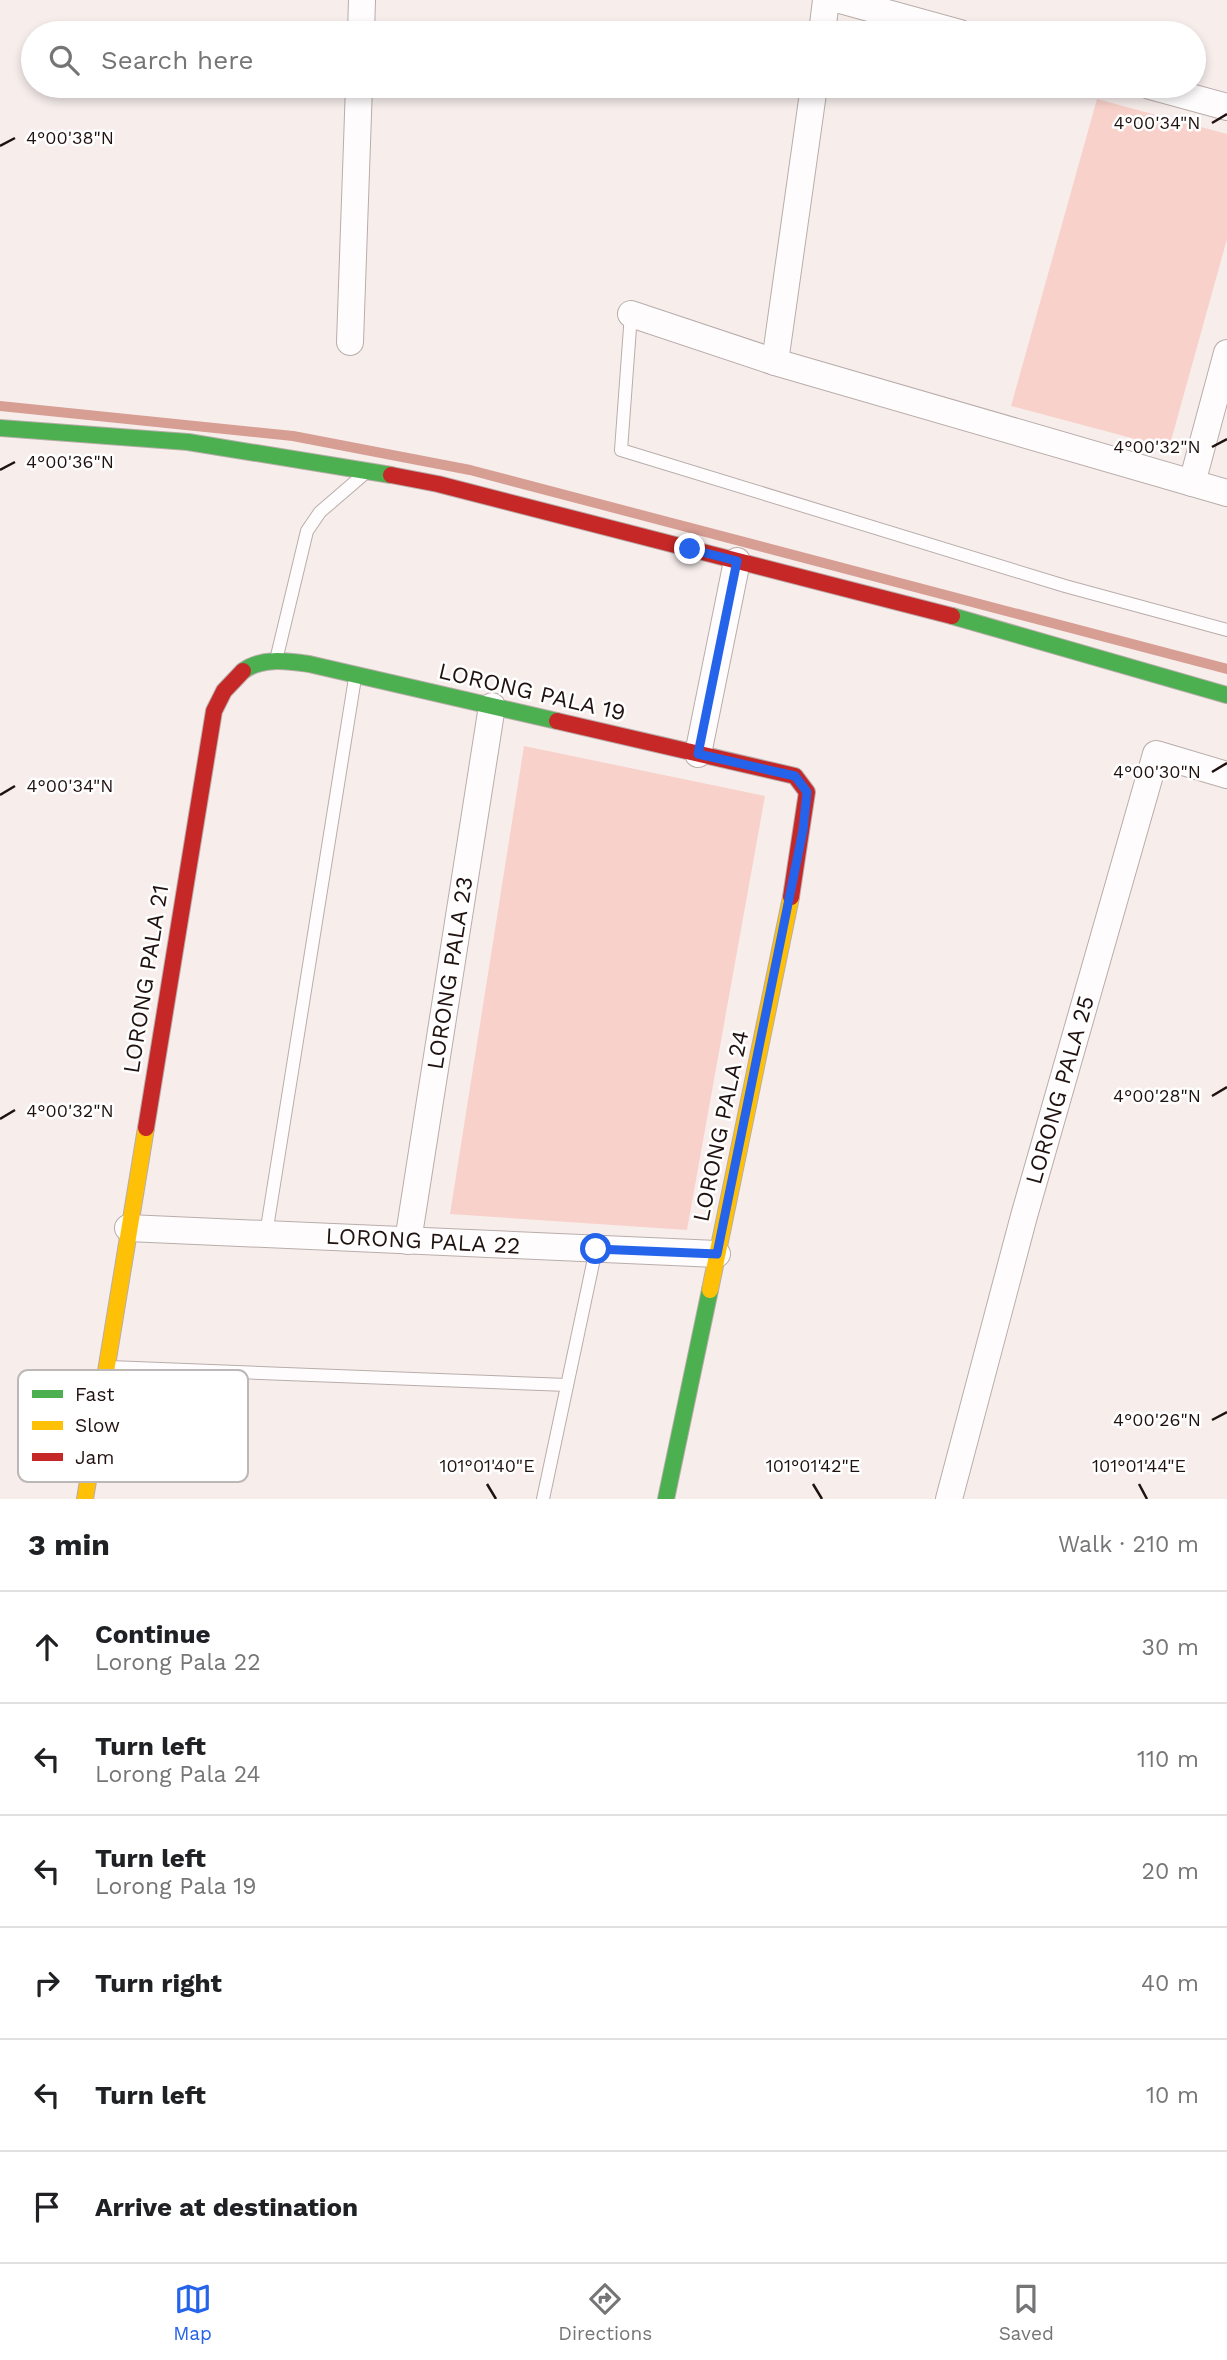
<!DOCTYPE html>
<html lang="en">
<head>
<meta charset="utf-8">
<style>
  body { margin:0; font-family:"Work Sans",sans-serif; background:#f2f2f2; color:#202124 }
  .stop { position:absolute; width:21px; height:21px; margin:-16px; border:5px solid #2563eb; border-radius:50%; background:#fff }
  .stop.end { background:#2563eb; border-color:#fff; box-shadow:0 2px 7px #0008 }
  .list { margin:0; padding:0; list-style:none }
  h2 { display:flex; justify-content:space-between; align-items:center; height:91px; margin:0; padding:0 28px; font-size:30px }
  h2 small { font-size:23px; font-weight:400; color:#757577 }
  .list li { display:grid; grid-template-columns:46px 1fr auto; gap:21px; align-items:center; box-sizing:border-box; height:112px; padding:0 28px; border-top:2px solid #e0e0e0 }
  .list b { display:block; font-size:26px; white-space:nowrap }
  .list p { margin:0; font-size:23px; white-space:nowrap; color:#757577 }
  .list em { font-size:23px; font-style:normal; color:#757577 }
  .icon { flex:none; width:38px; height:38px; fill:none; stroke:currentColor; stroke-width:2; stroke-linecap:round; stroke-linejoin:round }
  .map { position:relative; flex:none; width:1227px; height:1499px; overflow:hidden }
  .search { position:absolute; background:#fff; box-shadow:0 4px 10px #0003; left:21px; right:21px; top:21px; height:77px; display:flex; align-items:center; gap:18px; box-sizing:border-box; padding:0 24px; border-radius:38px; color:#757577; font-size:26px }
  .sheet { height:763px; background:#fff }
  nav { display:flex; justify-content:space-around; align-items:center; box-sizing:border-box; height:98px; border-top:2px solid #e0e0e0; background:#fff; font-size:19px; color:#757577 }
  nav a { display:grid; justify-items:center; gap:4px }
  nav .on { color:#2563eb }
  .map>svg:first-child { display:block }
  .green { fill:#f8d1ca }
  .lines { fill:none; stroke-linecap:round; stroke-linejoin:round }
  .stream { stroke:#d79e94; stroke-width:10 }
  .lane-casing { stroke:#b9adab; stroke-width:14 }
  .street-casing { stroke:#b9adab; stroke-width:28 }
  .fast-casing { stroke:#b9adab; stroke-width:18 }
  .slow-casing { stroke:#b9adab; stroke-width:18 }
  .jam-casing { stroke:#b9adab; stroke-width:18 }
  .lane { stroke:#fefcfc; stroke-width:12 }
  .street { stroke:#fefcfc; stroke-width:26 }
  .fast { stroke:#4caf50; stroke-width:16 }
  .slow { stroke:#ffc107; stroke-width:16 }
  .jam { stroke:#c62828; stroke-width:16 }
  .route { stroke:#2563eb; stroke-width:9 }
  .ticks { fill:none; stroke:#20120f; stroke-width:2.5 }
  .labels { text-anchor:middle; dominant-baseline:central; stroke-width:5; stroke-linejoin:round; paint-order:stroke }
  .street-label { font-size:23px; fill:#20120f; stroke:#fff }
  .key { fill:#fff; stroke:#bcb8b7; stroke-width:2 }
  .key-label { font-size:19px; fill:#20120f }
  .ticks-label { font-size:18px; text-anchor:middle; fill:#20120f; stroke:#fff; stroke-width:5; stroke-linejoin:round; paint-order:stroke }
</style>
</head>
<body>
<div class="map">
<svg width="1227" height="1499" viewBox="0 0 1227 1499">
  <rect width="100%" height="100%" fill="#f7eeec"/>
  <g class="green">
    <polygon points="1097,99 1227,134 1227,239 1169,448 1011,406"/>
    <polygon points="524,746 765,796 687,1230 450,1214"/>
  </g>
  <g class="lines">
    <polyline class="stream" points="0,406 293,436 470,470 1227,669"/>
    <g class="lane-casing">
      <g id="lane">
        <polyline points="631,314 621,450 1065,586 1227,630"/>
        <polyline points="277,656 307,531 320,512 363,475"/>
        <polyline points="266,1234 355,678"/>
        <polyline points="110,1367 567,1385"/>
        <polyline points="543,1499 596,1249"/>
      </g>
    </g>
    <g class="street-casing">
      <g id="street">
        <polyline points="840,0 960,33"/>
        <polyline points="361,33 362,0"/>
        <polyline points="822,33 826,0"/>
        <polyline points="1150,86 1227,107"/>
        <polyline points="631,314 775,362 1227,493"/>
        <polyline points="350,342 359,86"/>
        <polyline points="775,362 814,86"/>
        <polyline points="1192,483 1227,353"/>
        <polyline points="698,754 737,561"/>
        <polyline points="128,1228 717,1254"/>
        <polyline points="408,1241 492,706"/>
        <polyline points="949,1499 1024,1216 1156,754 1227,775"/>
      </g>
    </g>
    <g class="fast-casing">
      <g id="fast">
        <polyline points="0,428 188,442 391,475"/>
        <polyline points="952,616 1227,695"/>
        <path d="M243,671C262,657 287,661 309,664L557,721"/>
        <polyline points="666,1499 710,1290"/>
      </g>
    </g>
    <g class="slow-casing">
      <g id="slow">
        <polyline points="710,1290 791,897"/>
        <polyline points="85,1499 146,1128"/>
      </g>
    </g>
    <g class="jam-casing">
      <g id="jam">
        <polyline points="391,475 438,484 952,616"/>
        <polyline points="557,721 795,776 807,792 791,897"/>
        <polyline points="146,1128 214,711 224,691 243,671"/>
      </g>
    </g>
    <use href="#lane" class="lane"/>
    <use href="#street" class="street"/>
    <use href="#fast" class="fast"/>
    <use href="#slow" class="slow"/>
    <use href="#jam" class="jam"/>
  </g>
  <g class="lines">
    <polyline class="route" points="596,1249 717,1254 803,830 807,792 795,776 698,754 737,561 690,549"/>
  </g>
  <path class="ticks" d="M1212,123L1227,114M0,146L15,138M1212,447L1227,439M0,470L15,462M1212,772L1227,763M0,795L15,786M1212,1096L1227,1087M0,1119L15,1110M1212,1420L1227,1412M487,1484L496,1499M813,1484L822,1499M1139,1484L1147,1499"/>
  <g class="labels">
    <g class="street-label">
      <text transform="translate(532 692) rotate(13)">LORONG PALA 19</text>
      <text transform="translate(450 973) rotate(-81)">LORONG PALA 23</text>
      <text transform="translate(146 979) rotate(-81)">LORONG PALA 21</text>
      <text transform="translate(1060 1090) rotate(-74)">LORONG PALA 25</text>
      <text transform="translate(721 1126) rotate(-78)">LORONG PALA 24</text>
      <text transform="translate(423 1241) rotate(3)">LORONG PALA 22</text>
    </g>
  </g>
  <rect x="18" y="1370" width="230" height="112" rx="10" class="key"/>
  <rect x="32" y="1390" width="31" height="8" fill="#4caf50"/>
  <rect x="32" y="1421" width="31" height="9" fill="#ffc107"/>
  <rect x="32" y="1453" width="31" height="8" fill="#c62828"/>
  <g class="key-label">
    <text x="75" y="1401">Fast</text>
    <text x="75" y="1432">Slow</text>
    <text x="75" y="1464">Jam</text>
  </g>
  <g class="ticks-label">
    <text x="1157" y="129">4°00'34"N</text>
    <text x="70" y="144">4°00'38"N</text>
    <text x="1157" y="453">4°00'32"N</text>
    <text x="70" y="468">4°00'36"N</text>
    <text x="1157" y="778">4°00'30"N</text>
    <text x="70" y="792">4°00'34"N</text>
    <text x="1157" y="1102">4°00'28"N</text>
    <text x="70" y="1117">4°00'32"N</text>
    <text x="1157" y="1426">4°00'26"N</text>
    <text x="487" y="1472">101°01'40"E</text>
    <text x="813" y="1472">101°01'42"E</text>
    <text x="1139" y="1472">101°01'44"E</text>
  </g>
</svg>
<div class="stop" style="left:596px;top:1249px"></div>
<div class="stop end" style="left:690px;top:549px"></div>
<div class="search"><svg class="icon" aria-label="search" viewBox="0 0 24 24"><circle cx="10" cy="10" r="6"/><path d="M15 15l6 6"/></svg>Search here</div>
</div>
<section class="sheet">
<h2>3 min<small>Walk · 210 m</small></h2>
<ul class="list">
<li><svg class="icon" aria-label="ahead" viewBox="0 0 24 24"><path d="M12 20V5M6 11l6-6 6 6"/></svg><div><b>Continue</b><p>Lorong Pala 22</p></div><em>30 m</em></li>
<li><svg class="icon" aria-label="left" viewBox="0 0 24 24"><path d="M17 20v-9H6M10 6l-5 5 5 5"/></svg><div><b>Turn left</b><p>Lorong Pala 24</p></div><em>110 m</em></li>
<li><svg class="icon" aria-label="left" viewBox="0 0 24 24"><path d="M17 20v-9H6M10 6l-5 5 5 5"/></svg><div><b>Turn left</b><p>Lorong Pala 19</p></div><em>20 m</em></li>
<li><svg class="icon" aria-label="right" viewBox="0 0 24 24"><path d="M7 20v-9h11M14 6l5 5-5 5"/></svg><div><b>Turn right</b></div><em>40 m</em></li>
<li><svg class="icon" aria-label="left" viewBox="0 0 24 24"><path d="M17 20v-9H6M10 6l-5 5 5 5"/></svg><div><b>Turn left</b></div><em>10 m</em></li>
<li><svg class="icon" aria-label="arrive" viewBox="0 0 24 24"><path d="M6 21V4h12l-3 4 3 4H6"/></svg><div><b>Arrive at destination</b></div></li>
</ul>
</section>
<nav>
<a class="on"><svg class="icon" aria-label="map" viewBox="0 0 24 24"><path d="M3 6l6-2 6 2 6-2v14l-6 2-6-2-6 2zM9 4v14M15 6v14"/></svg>Map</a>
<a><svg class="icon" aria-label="directions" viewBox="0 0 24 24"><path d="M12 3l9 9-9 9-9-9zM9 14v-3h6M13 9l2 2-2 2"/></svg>Directions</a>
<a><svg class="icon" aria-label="saved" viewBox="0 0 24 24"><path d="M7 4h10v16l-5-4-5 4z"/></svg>Saved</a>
</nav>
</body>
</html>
